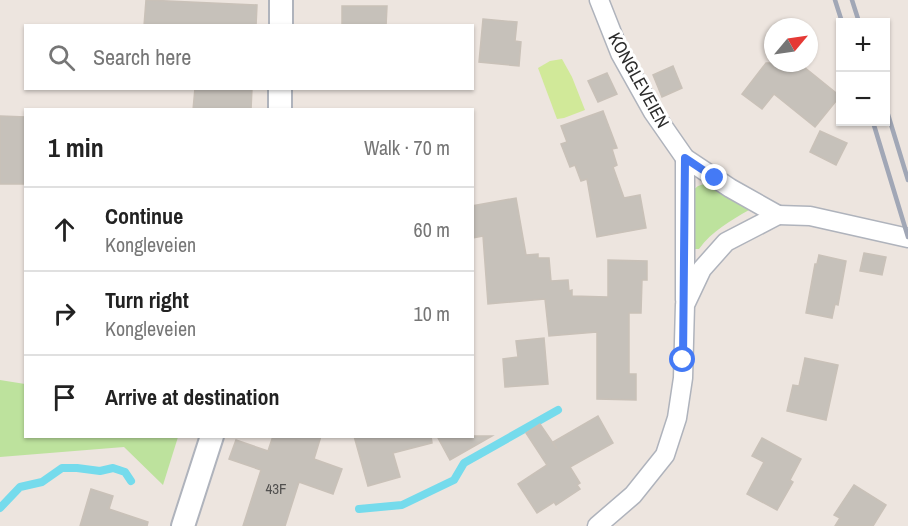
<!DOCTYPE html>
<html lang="en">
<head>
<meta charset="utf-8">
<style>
  body { margin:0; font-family:"Archivo Narrow",sans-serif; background:#f6f6f6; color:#222 }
  .controls { position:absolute; right:18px; top:18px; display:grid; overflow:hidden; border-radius:0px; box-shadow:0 2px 4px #0004 }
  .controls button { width:54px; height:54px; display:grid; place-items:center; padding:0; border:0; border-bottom:2px solid #e0e0e0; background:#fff; color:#222; font:30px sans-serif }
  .compass { position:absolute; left:764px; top:18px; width:54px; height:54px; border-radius:50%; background:#fff; box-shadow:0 2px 4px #0004; rotate:61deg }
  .stop { position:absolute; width:18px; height:18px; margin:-14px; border:4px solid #447af5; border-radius:50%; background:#fff }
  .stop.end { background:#447af5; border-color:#fff; box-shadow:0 2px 6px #0008 }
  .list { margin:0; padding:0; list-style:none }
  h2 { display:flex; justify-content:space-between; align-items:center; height:78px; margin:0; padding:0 24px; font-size:26px }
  h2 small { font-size:20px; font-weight:400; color:#767676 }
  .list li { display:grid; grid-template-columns:39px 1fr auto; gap:18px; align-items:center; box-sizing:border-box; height:84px; padding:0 24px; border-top:2px solid #e0e0e0 }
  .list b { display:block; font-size:22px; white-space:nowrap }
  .list p { margin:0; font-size:20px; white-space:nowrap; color:#767676 }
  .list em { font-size:20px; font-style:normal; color:#767676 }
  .icon { flex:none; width:33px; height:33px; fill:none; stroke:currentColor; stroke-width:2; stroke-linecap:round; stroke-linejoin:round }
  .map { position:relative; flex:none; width:908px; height:526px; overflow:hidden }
  .search { position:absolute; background:#fff; box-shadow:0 2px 4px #0004; left:24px; top:24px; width:450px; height:66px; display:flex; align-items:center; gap:15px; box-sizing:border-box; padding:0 21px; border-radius:0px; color:#767676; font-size:22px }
  .panel { position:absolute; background:#fff; box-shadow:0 2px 4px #0004; left:24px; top:108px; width:450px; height:330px; border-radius:0px }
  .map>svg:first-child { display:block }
  .green { fill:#bde29d }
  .pitch { fill:#d1e999 }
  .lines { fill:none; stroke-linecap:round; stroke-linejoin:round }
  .stream { stroke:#75dbec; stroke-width:8 }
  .building { fill:#c6c1ba; stroke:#c9c1b8; stroke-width:1.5 }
  .minor-casing { stroke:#afb3bc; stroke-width:21 }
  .tertiary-casing { stroke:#afb3bc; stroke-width:26 }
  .minor { stroke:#fff; stroke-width:18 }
  .tertiary { stroke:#fff; stroke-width:22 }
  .rail { stroke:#a1a7b6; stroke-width:4.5 }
  .route { stroke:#447af5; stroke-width:8 }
  .labels { text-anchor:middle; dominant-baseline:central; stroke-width:6; stroke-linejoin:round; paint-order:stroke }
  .number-label { font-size:15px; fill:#525150 }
  .street-label { font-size:18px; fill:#2c2c2c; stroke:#fff }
</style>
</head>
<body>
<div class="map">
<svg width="908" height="526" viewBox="0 0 908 526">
  <rect width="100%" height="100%" fill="#ede5df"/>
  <g class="green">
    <path d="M707,183L749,210C730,221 712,231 699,249H694L692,191L698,186Z"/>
    <polygon points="0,380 25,384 26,436 178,437 163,485 124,447 0,457"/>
  </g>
  <polygon class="pitch" points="562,59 572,77 585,110 564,118 557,119 538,68 550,61"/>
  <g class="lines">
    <g class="stream">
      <polyline points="0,508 20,487 42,482 62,468 77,468 100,471 113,468 125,472 131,481"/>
      <polyline points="359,509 402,505 454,480 464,463 558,410"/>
    </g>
  </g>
  <g class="building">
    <polygon points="146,0 257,5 256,26 144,26"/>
    <polygon points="342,6 387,6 386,26 342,26"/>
    <polygon points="483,19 517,22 515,41 521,42 519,66 479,62"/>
    <polygon points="766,63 799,63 840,96 815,127 774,94 762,109 742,94"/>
    <polygon points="673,66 682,88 662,97 653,75"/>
    <polygon points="607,73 617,94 598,102 588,81"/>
    <polygon points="195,88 252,88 251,110 193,110"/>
    <polygon points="603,111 617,148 612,149 617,165 613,167 624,198 640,195 646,228 597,237 587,179 581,181 575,165 570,167 561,144 567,142 561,126"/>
    <polygon points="0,116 26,117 26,184 0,184"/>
    <polygon points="820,131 847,143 836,165 810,152"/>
    <polygon points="516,198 526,255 538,254 538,258 549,258 551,281 568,280 569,291 572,290 572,296 608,297 608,260 647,261 647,280 642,280 641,313 629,313 629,374 636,374 636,400 597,399 597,332 549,336 545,299 488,304 483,236 472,238 472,206"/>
    <polygon points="864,253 886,257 882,275 860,271"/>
    <polygon points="819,255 846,261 838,305 835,304 832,318 806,313 815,264 817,264"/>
    <polygon points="544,338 548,384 505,387 503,359 518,357 516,341"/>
    <polygon points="805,358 838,365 826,420 787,411 793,385 799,386"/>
    <polygon points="598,416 613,443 570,467 580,483 577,485 580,489 556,505 554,502 537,513 518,484 547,465 526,433 540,424 557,449 553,442"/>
    <polygon points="273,436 321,436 314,459 342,469 333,494 299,482 285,526 243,526 261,470 229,459 236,440 268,451"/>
    <polygon points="354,436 431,436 432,443 393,453 400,477 368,486"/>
    <polygon points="437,436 492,436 450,460"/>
    <polygon points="762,438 801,459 790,480 793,482 777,510 747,494 764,462 752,456"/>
    <polygon points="854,485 886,505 873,526 835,526 840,518 834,515"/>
    <polygon points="91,489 113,496 109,509 148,522 147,526 80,526"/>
  </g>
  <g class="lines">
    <g class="minor-casing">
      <g id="minor">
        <polyline points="778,215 810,216 908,238"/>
        <polyline points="685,300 685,158"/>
        <polyline points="597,526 633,495 665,455 677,418 683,378 685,305 702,269 726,242 778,215 730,188 685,158 653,112 620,53 599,0"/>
      </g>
    </g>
    <g class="tertiary-casing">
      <g id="tertiary">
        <polyline points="281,26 281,0"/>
        <polyline points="280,110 280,88"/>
        <polyline points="183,526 212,436"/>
      </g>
    </g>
    <use href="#minor" class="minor"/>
    <use href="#tertiary" class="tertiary"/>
    <g class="rail">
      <polyline points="835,0 842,22"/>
      <polyline points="852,0 859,22"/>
      <polyline points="886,108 908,180"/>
      <polyline points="873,122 908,237"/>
    </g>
  </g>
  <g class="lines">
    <polyline class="route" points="683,360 685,158 715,178"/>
  </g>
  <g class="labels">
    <g class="number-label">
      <text x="276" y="488">43F</text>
    </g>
    <g class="street-label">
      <text transform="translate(639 80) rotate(61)">KONGLEVEIEN</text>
    </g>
  </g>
</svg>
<div class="controls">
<button>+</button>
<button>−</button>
</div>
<svg class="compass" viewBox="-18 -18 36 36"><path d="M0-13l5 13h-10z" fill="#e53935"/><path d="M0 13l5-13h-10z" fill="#767676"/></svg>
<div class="stop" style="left:683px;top:360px"></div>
<div class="stop end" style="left:715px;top:178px"></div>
<div class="search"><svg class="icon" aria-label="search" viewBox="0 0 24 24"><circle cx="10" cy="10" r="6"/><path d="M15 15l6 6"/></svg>Search here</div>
<section class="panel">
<h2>1 min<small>Walk · 70 m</small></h2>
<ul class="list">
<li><svg class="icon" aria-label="ahead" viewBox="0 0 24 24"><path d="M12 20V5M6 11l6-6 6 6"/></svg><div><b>Continue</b><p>Kongleveien</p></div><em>60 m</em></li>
<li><svg class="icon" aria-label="right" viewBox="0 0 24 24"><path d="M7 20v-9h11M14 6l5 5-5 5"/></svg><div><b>Turn right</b><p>Kongleveien</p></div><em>10 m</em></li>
<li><svg class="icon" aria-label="arrive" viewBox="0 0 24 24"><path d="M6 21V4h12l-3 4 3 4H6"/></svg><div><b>Arrive at destination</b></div></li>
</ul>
</section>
</div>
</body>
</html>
